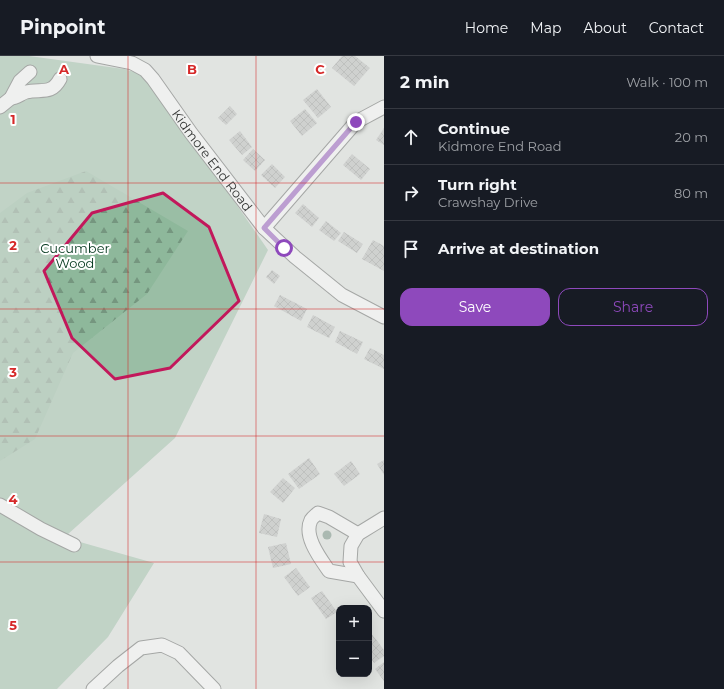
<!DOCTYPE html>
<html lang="en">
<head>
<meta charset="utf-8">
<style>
  body { margin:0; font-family:Montserrat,sans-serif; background:#20242c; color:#f1f3f6 }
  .controls { position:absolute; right:12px; bottom:12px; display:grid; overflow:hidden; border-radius:8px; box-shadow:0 4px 16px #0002 }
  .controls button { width:36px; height:36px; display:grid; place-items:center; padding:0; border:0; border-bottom:1px solid #363941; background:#171b24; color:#f1f3f6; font:20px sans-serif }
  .stop { position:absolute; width:12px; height:12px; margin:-9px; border:3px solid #8e49bc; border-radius:50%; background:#fff }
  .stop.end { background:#8e49bc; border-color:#fff; box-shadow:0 1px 4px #0008 }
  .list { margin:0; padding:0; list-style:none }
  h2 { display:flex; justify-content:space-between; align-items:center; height:52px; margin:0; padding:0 16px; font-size:17px }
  h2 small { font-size:13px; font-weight:400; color:#9ea1a6 }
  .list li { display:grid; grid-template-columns:26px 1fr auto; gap:12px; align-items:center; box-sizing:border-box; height:56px; padding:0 16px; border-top:1px solid #363941 }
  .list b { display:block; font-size:15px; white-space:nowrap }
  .list p { margin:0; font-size:13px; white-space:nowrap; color:#9ea1a6 }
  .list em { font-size:13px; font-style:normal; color:#9ea1a6 }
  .actions { display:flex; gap:8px; padding:12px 16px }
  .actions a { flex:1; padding:9px 0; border:1px solid #8e49bc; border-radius:12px; text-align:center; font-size:14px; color:#8e49bc }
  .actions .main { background:#8e49bc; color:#fff }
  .icon { flex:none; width:22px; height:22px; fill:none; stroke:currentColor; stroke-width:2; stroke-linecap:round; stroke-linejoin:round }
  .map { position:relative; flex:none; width:384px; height:633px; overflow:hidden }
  header { display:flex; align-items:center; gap:24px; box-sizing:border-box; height:56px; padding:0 20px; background:#171b24; border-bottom:1px solid #363941 }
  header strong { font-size:19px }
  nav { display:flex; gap:22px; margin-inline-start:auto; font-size:14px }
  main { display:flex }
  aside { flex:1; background:#171b24 }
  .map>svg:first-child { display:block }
  .green { fill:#9abea5 }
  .forest { fill:url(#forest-firs) }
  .building { fill:url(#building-cross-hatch) }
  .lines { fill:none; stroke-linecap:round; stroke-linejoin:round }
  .minor-casing { stroke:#5b5e5c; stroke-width:15 }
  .minor { stroke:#fff; stroke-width:13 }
  .tree { fill:#668575 }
  .route { stroke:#8e49bc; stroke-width:5 }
  .marked { fill:none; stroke:#c2185b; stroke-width:3; stroke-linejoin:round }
  .grid { fill:none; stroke:#d62828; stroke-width:1; stroke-opacity:0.55 }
  .labels { text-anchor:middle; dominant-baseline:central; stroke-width:4; stroke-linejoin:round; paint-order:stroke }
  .street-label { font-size:13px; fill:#353736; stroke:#fff }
  .park-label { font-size:13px; fill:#02371c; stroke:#fff }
  .grid-label { font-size:13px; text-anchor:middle; font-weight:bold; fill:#d62828; stroke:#fff; stroke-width:4; stroke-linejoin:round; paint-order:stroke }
</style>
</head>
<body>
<header>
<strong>Pinpoint</strong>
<nav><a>Home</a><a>Map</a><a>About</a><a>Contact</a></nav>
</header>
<main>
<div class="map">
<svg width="384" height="633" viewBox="0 0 384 633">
  <defs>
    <pattern id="forest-firs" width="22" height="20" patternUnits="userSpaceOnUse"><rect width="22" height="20" fill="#8eb89b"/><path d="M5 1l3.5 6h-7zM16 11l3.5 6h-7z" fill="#75967f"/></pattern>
    <pattern id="building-cross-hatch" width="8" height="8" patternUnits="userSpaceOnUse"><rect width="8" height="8" fill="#b8bab8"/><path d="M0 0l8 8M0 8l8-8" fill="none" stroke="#969896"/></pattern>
  </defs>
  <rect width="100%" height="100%" fill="#e1e4e1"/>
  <polygon class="green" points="0,0 29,0 124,13 141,18 182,70 268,194 175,382 67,479 73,484 154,507 108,581 57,633 0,633"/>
  <polygon class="forest" points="86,115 188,175 147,238 73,297 35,383 0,405 0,157 27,137"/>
  <g class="building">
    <polygon points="342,0 355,0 370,12 354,30 332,12"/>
    <polygon points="317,33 331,51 318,62 303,44"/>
    <polygon points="230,50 237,58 226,69 218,62"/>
    <polygon points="305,53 317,67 302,80 290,65"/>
    <polygon points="384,72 384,89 376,84"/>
    <polygon points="240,75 252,91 242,99 229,84"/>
    <polygon points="253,93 265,104 255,115 243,104"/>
    <polygon points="352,98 370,113 361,124 343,109"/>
    <polygon points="272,108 285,121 275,132 261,119"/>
    <polygon points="303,148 319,162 312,171 295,157"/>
    <polygon points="326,165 341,177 334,185 319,174"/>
    <polygon points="344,176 363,188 357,197 338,185"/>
    <polygon points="373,184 384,190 384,215 362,203"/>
    <polygon points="272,214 280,220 274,228 266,221"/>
    <polygon points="280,239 307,253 301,265 274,250"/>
    <polygon points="313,259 335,271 329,282 307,271"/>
    <polygon points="340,275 363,286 357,298 335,286"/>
    <polygon points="370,292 384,299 384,313 364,303"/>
    <polygon points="309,402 320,418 299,433 288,418"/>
    <polygon points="384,404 384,419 377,408"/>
    <polygon points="351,405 360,418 344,430 334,418"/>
    <polygon points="283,422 295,432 283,447 270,436"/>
    <polygon points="264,458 281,463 277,481 259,477"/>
    <polygon points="286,487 291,508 273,512 268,491"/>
    <polygon points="296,512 310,531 298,540 284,521"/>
    <polygon points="322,535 337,556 326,563 311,542"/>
    <polygon points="371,577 384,594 384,600 374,607 369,600 369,579"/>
    <polygon points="384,606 384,625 375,613"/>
  </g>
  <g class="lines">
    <g class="minor-casing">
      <g id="minor">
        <path id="s1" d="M97,0L132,7L145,14L153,23L191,77L264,172L295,201L342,239L384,261"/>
        <path d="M11,42C17,42 20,38 26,36C40,32 51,40 60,23"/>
        <polyline points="0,51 11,42 20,25 30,16"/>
        <polyline points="264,172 356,66 384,51"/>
        <polyline points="0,449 41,473 74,489"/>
        <polyline points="384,462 358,478 351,490 350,506 358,520 384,555"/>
        <path d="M358,478L329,461L318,457C316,459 313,461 311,464C303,480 320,502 329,515L358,520"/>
        <polyline points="93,633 118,610 141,592 162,589 179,597 214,633"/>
      </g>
    </g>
    <use href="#minor" class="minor"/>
  </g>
  <circle class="tree" cx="327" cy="479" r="4.5"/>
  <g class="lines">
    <polyline class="route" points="284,192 264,172 356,66"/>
  </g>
  <path d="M0 0H384V633H0ZM163,137L209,171L239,245L170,312L115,323L72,282L44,215L92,157Z" fill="#e1e4e1" fill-opacity=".55" fill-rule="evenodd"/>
  <path class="marked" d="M163,137L209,171L239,245L170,312L115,323L72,282L44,215L92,157Z"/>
  <path class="grid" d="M128,0V633M256,0V633M0,127H384M0,253H384M0,380H384M0,506H384"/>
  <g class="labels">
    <g class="street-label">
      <text stroke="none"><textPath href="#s1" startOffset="163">Kidmore End Road</textPath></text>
    </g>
    <g class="park-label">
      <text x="75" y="192">Cucumber<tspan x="75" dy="15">Wood</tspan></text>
    </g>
  </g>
  <g class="grid-label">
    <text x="64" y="18">A</text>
    <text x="192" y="18">B</text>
    <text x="320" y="18">C</text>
    <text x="13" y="68">1</text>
    <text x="13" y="194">2</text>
    <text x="13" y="321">3</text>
    <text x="13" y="448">4</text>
    <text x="13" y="574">5</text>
  </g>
</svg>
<div class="controls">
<button>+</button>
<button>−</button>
</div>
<div class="stop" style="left:284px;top:192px"></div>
<div class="stop end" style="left:356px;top:66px"></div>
</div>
<aside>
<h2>2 min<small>Walk · 100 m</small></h2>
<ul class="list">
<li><svg class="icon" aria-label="ahead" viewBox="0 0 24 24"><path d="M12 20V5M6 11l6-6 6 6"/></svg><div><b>Continue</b><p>Kidmore End Road</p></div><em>20 m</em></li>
<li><svg class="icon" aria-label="right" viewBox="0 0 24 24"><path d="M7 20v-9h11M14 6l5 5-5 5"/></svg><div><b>Turn right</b><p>Crawshay Drive</p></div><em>80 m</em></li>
<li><svg class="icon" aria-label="arrive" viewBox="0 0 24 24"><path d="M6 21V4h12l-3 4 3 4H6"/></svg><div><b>Arrive at destination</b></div></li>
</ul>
<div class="actions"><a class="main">Save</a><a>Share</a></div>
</aside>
</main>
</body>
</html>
